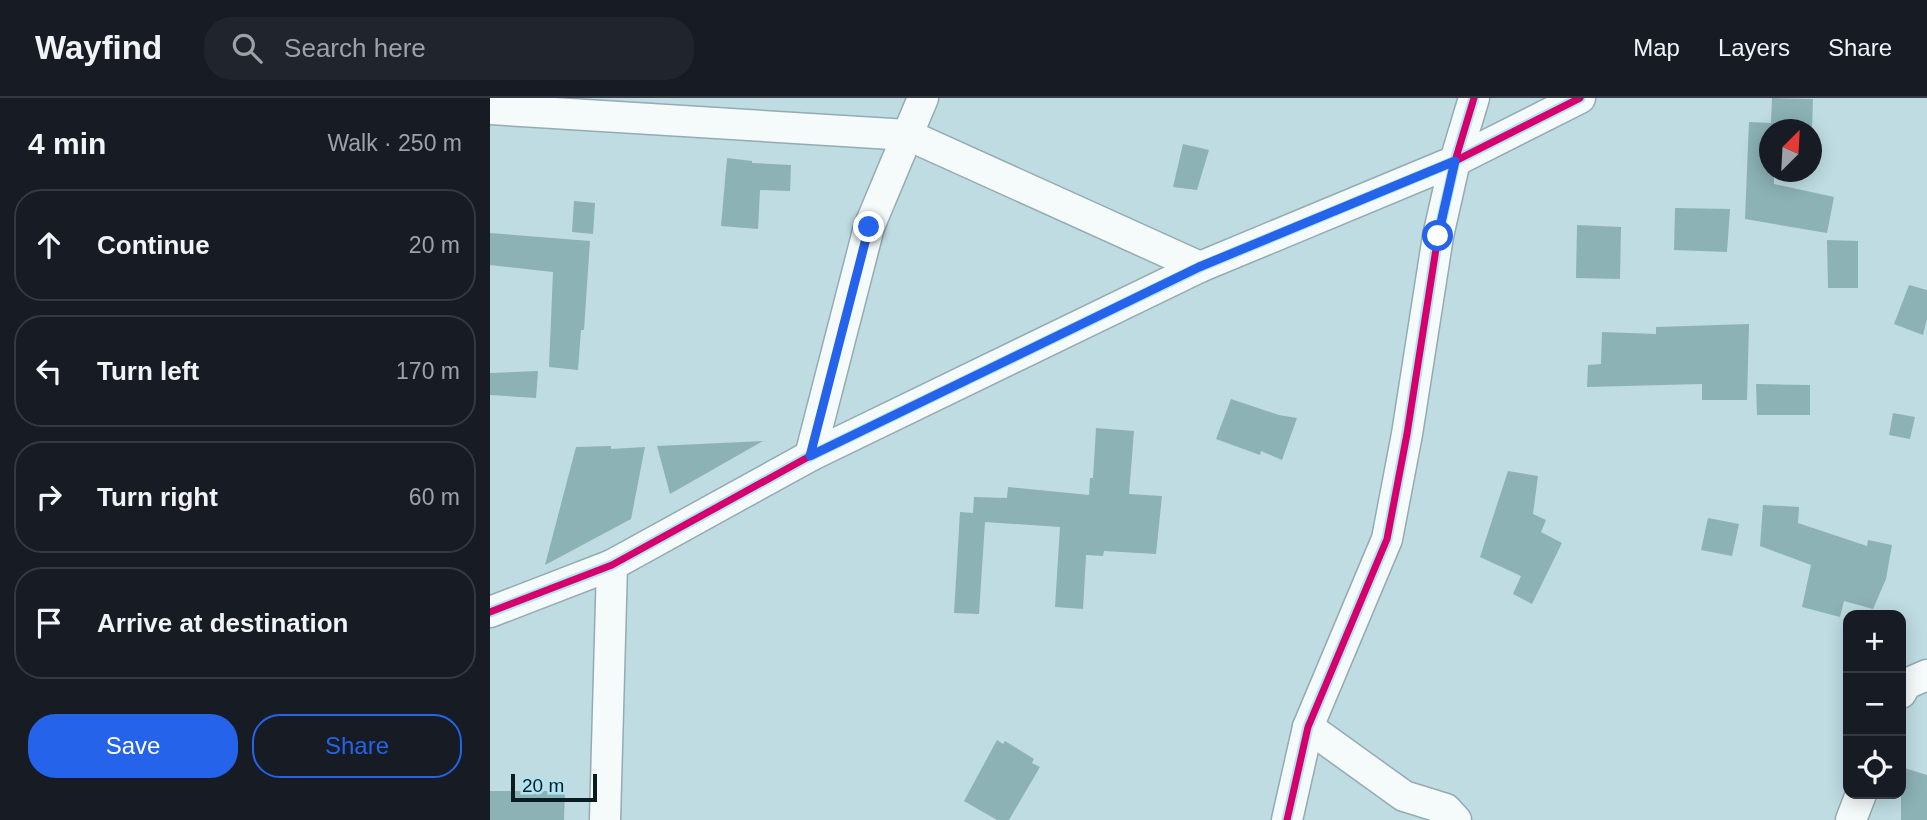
<!DOCTYPE html>
<html lang="en">
<head>
<meta charset="utf-8">
<style>
  body { margin:0; font-family:Helvetica,sans-serif; background:#20242c; color:#f1f3f6 }
  .controls { position:absolute; right:21px; bottom:21px; display:grid; overflow:hidden; border-radius:14px; box-shadow:0 4px 18px #0003 }
  .controls button { width:63px; height:63px; display:grid; place-items:center; padding:0; border:0; border-bottom:2px solid #363941; background:#171b24; color:#f1f3f6; font:35px sans-serif }
  .compass { position:absolute; left:1269px; top:21px; width:63px; height:63px; border-radius:50%; background:#171b24; box-shadow:0 4px 18px #0003; rotate:24deg }
  .scale { position:absolute; left:21px; bottom:18px; width:86px; box-sizing:border-box; padding-left:7px; border:4px solid #081d22; border-top:0; font-size:19px; line-height:24px; white-space:nowrap; color:#081d22; -webkit-text-stroke:5px #b0e4f2; paint-order:stroke }
  .stop { position:absolute; width:21px; height:21px; margin:-16px; border:5px solid #2563eb; border-radius:50%; background:#fff }
  .stop.end { background:#2563eb; border-color:#fff; box-shadow:0 2px 7px #0008 }
  .list { margin:0; padding:0; list-style:none }
  h2 { display:flex; justify-content:space-between; align-items:center; height:91px; margin:0; padding:0 28px; font-size:30px }
  h2 small { font-size:23px; font-weight:400; color:#9ea1a6 }
  .list li { display:grid; grid-template-columns:46px 1fr auto; gap:21px; align-items:center; box-sizing:border-box; height:112px; margin:0 14px 14px; padding:0 14px; border:2px solid #363941; border-radius:28px }
  .list b { display:block; font-size:26px; white-space:nowrap }
  .list em { font-size:23px; font-style:normal; color:#9ea1a6 }
  .actions { display:flex; gap:14px; padding:21px 28px }
  .actions a { flex:1; padding:16px 0; border:2px solid #2563eb; border-radius:28px; text-align:center; font-size:24px; color:#2563eb }
  .actions .main { background:#2563eb; color:#fff }
  .icon { flex:none; width:38px; height:38px; fill:none; stroke:currentColor; stroke-width:2; stroke-linecap:round; stroke-linejoin:round }
  .map { position:relative; flex:none; width:1437px; height:722px; overflow:hidden }
  header { display:flex; align-items:center; gap:42px; box-sizing:border-box; height:98px; padding:0 35px; background:#171b24; border-bottom:2px solid #363941 }
  header strong { font-size:33px }
  nav { display:flex; gap:38px; margin-inline-start:auto; font-size:24px }
  .search { width:490px; height:63px; background:#20242c; display:flex; align-items:center; gap:18px; box-sizing:border-box; padding:0 24px; border-radius:28px; color:#9ea1a6; font-size:26px }
  main { display:flex }
  aside { flex:1; background:#171b24 }
  .map>svg:first-child { display:block }
  .building { fill:#8cb2b5 }
  .lines { fill:none; stroke-linecap:round; stroke-linejoin:round }
  .minor-casing { stroke:#94abb1; stroke-width:33 }
  .minor { stroke:#f5fafb; stroke-width:30 }
  .cycleway-casing { stroke:#b0e4f2; stroke-width:11 }
  .cycleway { stroke:#d6006c; stroke-width:7 }
  .route { stroke:#2563eb; stroke-width:9 }
</style>
</head>
<body>
<header>
<strong>Wayfind</strong>
<div class="search"><svg class="icon" aria-label="search" viewBox="0 0 24 24"><circle cx="10" cy="10" r="6"/><path d="M15 15l6 6"/></svg>Search here</div>
<nav><a>Map</a><a>Layers</a><a>Share</a></nav>
</header>
<main>
<aside>
<h2>4 min<small>Walk · 250 m</small></h2>
<ul class="list">
<li><svg class="icon" aria-label="ahead" viewBox="0 0 24 24"><path d="M12 20V5M6 11l6-6 6 6"/></svg><div><b>Continue</b></div><em>20 m</em></li>
<li><svg class="icon" aria-label="left" viewBox="0 0 24 24"><path d="M17 20v-9H6M10 6l-5 5 5 5"/></svg><div><b>Turn left</b></div><em>170 m</em></li>
<li><svg class="icon" aria-label="right" viewBox="0 0 24 24"><path d="M7 20v-9h11M14 6l5 5-5 5"/></svg><div><b>Turn right</b></div><em>60 m</em></li>
<li><svg class="icon" aria-label="arrive" viewBox="0 0 24 24"><path d="M6 21V4h12l-3 4 3 4H6"/></svg><div><b>Arrive at destination</b></div></li>
</ul>
<div class="actions"><a class="main">Save</a><a>Share</a></div>
</aside>
<div class="map">
<svg width="1437" height="722" viewBox="0 0 1437 722">
  <rect width="100%" height="100%" fill="#bfdce3"/>
  <g class="building">
    <polygon points="1282,0 1323,1 1322,32 1279,32 1279,74 1284,74 1284,86 1344,99 1337,135 1255,121 1259,24 1281,25"/>
    <polygon points="693,46 719,52 707,92 683,89"/>
    <polygon points="237,60 262,63 262,65 301,67 300,93 270,92 268,131 231,128"/>
    <polygon points="84,103 105,105 103,136 82,134"/>
    <polygon points="1185,110 1240,111 1237,154 1184,152"/>
    <polygon points="1087,127 1131,129 1130,181 1086,180"/>
    <polygon points="0,135 100,143 94,232 91,232 88,272 59,269 63,174 0,167"/>
    <polygon points="1337,142 1368,143 1368,190 1338,190"/>
    <polygon points="1419,187 1437,192 1437,221 1433,237 1404,226"/>
    <polygon points="1259,226 1257,302 1212,302 1212,286 1097,289 1098,267 1111,266 1112,234 1166,236 1166,229"/>
    <polygon points="48,273 46,300 0,297 0,275"/>
    <polygon points="1266,286 1320,287 1320,317 1267,317"/>
    <polygon points="741,301 789,317 807,320 792,362 771,353 770,357 726,341"/>
    <polygon points="1403,315 1425,319 1420,341 1399,337"/>
    <polygon points="606,330 644,333 639,396 672,398 666,456 614,453 613,458 596,457 593,511 565,509 570,429 495,424 489,516 464,515 470,414 483,415 484,399 517,400 518,389 599,397 600,380 603,380"/>
    <polygon points="273,343 180,396 167,348"/>
    <polygon points="121,348 121,351 155,349 141,421 55,467 86,349"/>
    <polygon points="1018,373 1048,378 1043,416 1056,422 1051,434 1072,445 1042,506 1023,496 1031,478 990,459"/>
    <polygon points="1273,407 1309,409 1308,425 1377,448 1378,442 1402,447 1396,481 1383,511 1354,503 1350,519 1312,509 1321,467 1270,448"/>
    <polygon points="1218,420 1249,426 1242,458 1211,452"/>
    <polygon points="507,642 513,646 515,643 544,661 542,665 550,669 519,722 507,722 474,703"/>
    <polygon points="1411,669 1437,677 1437,722 1411,722"/>
    <polygon points="0,693 75,693 74,722 0,722"/>
  </g>
  <g class="lines">
    <g class="minor-casing">
      <g id="minor">
        <polyline points="0,11 418,37 710,169"/>
        <polyline points="320,358 379,129 433,0"/>
        <polyline points="0,514 122,467 320,358 710,169 965,63 1090,0"/>
        <polyline points="1411,595 1416,586 1437,577"/>
        <polyline points="818,629 914,698 956,711 966,722"/>
        <polyline points="115,722 122,467"/>
        <polyline points="797,722 818,629 897,441 917,336 948,138 965,63 984,0"/>
        <polyline points="1361,722 1371,696"/>
      </g>
    </g>
    <use href="#minor" class="minor"/>
    <g class="cycleway-casing">
      <g id="cycleway">
        <polyline points="0,514 122,467 320,358 710,169 965,63 1090,0"/>
        <polyline points="797,722 818,629 897,441 917,336 948,138 965,63 984,0"/>
      </g>
    </g>
    <use href="#cycleway" class="cycleway"/>
  </g>
  <g class="lines">
    <polyline class="route" points="379,129 320,358 709,169 965,63 948,138"/>
  </g>
</svg>
<div class="controls">
<button>+</button>
<button>−</button>
<button><svg class="icon" aria-label="locate" viewBox="0 0 24 24"><circle cx="12" cy="12" r="6"/><path d="M12 2v4M12 18v4M2 12h4M18 12h4"/></svg></button>
</div>
<svg class="compass" viewBox="-18 -18 36 36"><path d="M0-13l5 13h-10z" fill="#e53935"/><path d="M0 13l5-13h-10z" fill="#9ea1a6"/></svg>
<div class="scale">20 m</div>
<div class="stop" style="left:948px;top:138px"></div>
<div class="stop end" style="left:379px;top:129px"></div>
</div>
</main>
</body>
</html>
